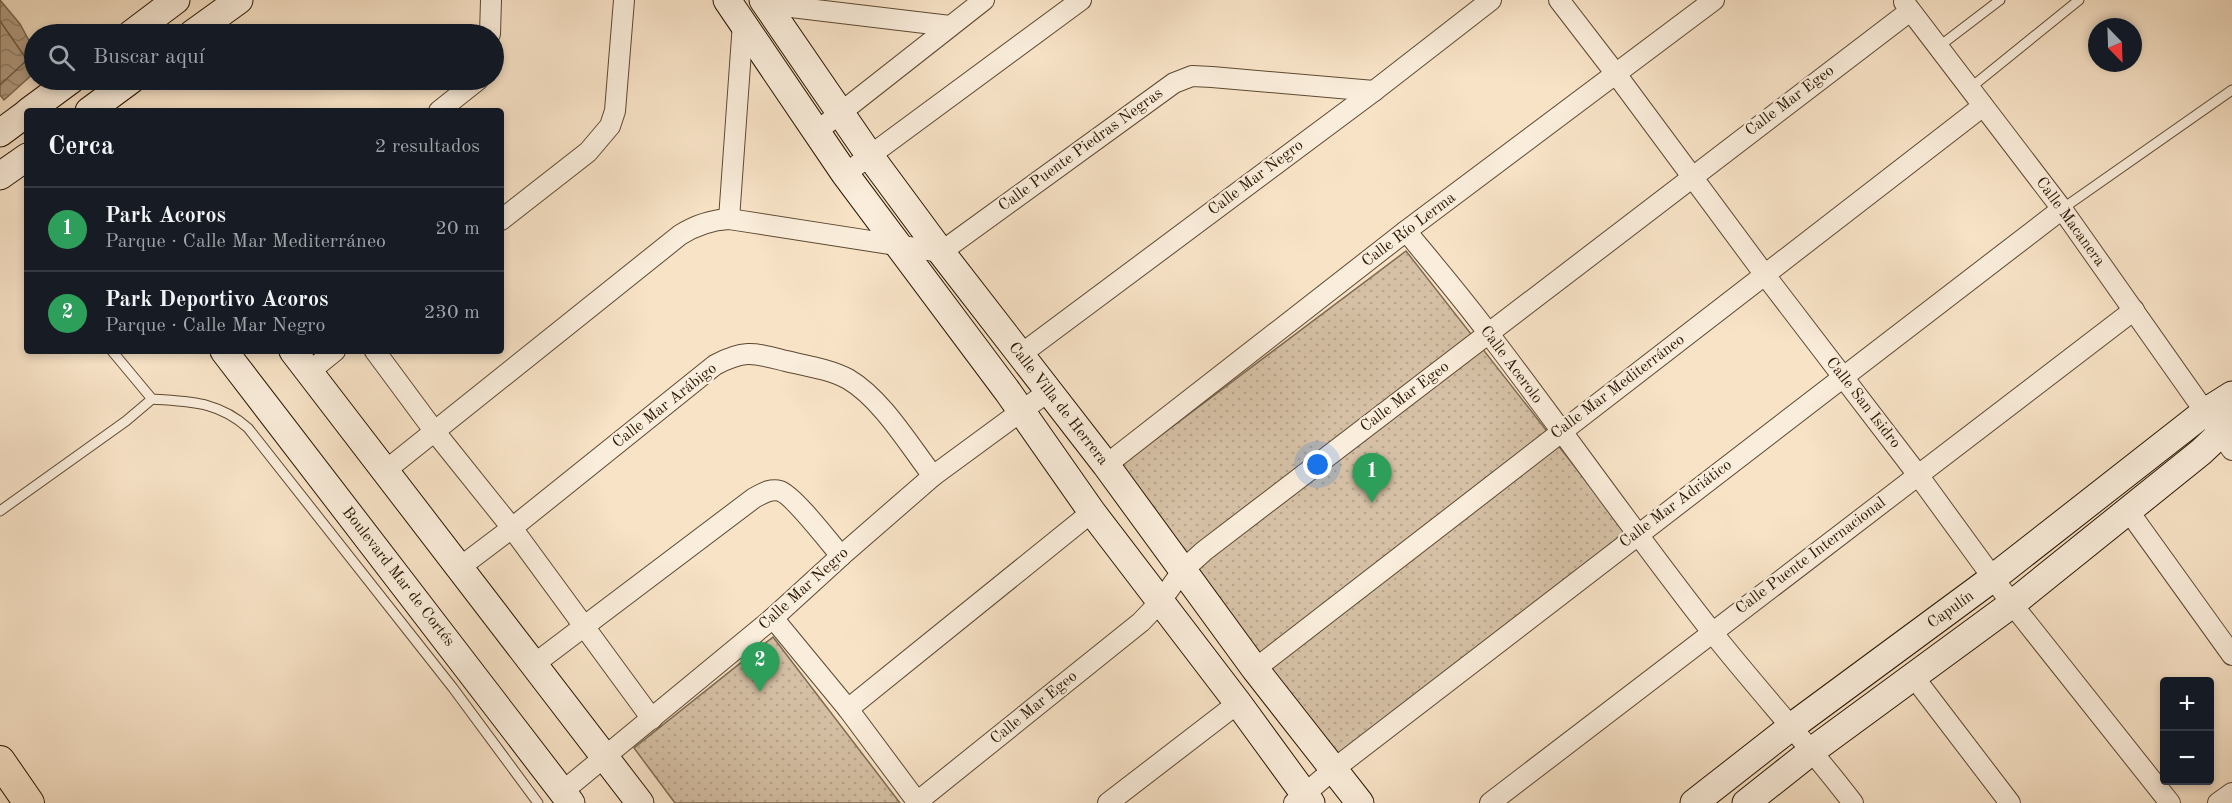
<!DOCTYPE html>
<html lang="es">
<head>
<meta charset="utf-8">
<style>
  body { margin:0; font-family:"Old Standard TT",serif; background:#20242c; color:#f1f3f6 }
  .controls { position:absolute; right:18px; bottom:18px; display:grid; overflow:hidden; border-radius:6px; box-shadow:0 3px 9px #0003 }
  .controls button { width:54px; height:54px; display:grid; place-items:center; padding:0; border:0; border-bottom:2px solid #363941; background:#171b24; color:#f1f3f6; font:30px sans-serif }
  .compass { position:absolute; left:2088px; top:18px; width:54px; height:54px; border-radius:50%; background:#171b24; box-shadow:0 3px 9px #0003; rotate:157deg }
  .you { position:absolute; left:1318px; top:465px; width:21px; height:21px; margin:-15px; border:4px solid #fff; border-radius:50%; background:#1a73e8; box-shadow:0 0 0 9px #1a73e833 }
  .badge { display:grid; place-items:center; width:39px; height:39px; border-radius:50%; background:#c59692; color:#fff; font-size:20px; font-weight:700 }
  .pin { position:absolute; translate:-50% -50px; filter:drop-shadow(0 2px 3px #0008) }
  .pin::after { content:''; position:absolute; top:32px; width:21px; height:18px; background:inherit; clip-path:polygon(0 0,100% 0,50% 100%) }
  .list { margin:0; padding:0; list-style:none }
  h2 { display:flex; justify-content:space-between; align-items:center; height:78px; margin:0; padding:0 24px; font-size:26px }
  h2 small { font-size:20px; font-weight:400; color:#9ea1a6 }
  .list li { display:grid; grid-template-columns:39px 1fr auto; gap:18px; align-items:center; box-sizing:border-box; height:84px; padding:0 24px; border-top:2px solid #363941 }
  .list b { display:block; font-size:22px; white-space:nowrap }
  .list p { margin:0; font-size:20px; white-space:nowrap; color:#9ea1a6 }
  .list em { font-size:20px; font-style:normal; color:#9ea1a6 }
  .icon { flex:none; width:33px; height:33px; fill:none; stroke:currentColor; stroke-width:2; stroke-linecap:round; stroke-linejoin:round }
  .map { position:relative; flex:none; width:2232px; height:803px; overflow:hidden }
  .search { position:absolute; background:#171b24; box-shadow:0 3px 9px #0003; left:24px; top:24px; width:480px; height:66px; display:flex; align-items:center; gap:15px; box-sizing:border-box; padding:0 21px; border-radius:33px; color:#9ea1a6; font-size:22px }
  .panel { position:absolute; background:#171b24; box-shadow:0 3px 9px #0003; left:24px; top:108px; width:480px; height:246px; border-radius:6px }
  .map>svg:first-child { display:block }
  .park { fill:url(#park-dots); stroke:#7f6b53; stroke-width:1.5 }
  .water { fill:url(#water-waves); stroke:#7b6750; stroke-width:1.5 }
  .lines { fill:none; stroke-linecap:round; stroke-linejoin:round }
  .shore { stroke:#6e5a42; stroke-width:1.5 }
  .lane-casing { stroke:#5d4932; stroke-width:11 }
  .street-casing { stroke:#5d4932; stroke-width:22 }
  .secondary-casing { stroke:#291601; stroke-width:29 }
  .primary-casing { stroke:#291601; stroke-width:32 }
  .lane { stroke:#faeddb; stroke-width:9 }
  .street { stroke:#faeddb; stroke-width:20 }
  .secondary { stroke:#faeddb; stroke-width:27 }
  .primary { stroke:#f8e3c7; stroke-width:30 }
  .labels { text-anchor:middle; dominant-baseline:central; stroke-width:4.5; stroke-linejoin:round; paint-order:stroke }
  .street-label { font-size:16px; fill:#291601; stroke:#faeddb }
</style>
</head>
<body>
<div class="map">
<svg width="2232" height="803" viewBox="0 0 2232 803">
  <defs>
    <pattern id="park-dots" width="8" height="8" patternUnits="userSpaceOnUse" patternTransform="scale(1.5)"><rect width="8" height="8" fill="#d5c0a5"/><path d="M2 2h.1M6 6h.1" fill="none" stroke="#b7a48c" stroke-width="1.8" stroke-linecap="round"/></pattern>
    <pattern id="water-waves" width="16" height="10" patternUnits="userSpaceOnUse" patternTransform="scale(1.5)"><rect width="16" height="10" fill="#b29d84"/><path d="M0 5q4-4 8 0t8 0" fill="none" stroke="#917f6a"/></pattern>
  </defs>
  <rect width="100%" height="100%" fill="#f8e3c7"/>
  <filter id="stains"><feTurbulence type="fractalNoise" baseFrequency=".00333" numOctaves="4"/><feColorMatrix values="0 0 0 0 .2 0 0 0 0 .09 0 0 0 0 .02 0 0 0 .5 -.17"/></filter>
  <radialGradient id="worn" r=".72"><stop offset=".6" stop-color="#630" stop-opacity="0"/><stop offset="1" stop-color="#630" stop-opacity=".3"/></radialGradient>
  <g class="park">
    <polygon points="1406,251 1629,536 1335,757 1116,469"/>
    <polygon points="773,637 900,803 675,803 634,748"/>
  </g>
  <polygon class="water" points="0,0 20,24 34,50 34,73 4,100 0,95"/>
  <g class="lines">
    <polyline class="shore" points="0,21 27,60 0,85"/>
    <g class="lane-casing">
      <g id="lane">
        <polyline points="1937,48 2000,0"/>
        <polyline points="1969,89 2079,0"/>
        <polyline points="2062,209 2232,90"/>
        <path d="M152,399C190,402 218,401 248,428L453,688L538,803"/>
        <polyline points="0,511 126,421 152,399 112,351"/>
      </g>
    </g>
    <g class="street-casing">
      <g id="street">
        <polyline points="1559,0 1616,74 1765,275 1918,475 2012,604 2170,803"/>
        <polyline points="1904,2 2062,209 2232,450"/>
        <polyline points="766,4 950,26"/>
        <polyline points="490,34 491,0"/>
        <polyline points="439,111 478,80"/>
        <polyline points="816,132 984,0"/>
        <polyline points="845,174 1081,0"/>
        <polyline points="729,219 743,23"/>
        <polyline points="501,220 588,152 610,126 615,111 624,0"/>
        <path d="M1406,231C1434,265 1463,299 1489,334C1564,432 1635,534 1712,632C1758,690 1808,744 1853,803"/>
        <polyline points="375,351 435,432 512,528 652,719"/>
        <polyline points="1020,355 1374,91 1491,0"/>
        <polyline points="309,372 335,351"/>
        <polyline points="1106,465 1406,231 1714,0"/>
        <path d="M385,471L680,235C696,225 710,220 729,219L941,252L1174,83L1192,76L1212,77L1374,91"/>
        <polyline points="2127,509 2232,655"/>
        <path d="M459,568L512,528L715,365C745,349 754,353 786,361C807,366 829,369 848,379C882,399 909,445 933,476"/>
        <polyline points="773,618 848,709 918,803"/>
        <path d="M533,665L754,498C762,494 770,488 780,491C793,495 830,543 841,556"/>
        <path d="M1255,669C1497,480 1741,294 1983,106"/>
        <polyline points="1913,676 2010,803"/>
        <polyline points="848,709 1092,512"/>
        <polyline points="562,792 773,618 841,556 933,476 1049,391"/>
        <polyline points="917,802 1141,622 1160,602 1183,570 1204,551 1910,11"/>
        <polyline points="1108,803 1238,703"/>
        <polyline points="1294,803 1334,769 2062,209"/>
        <polyline points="1490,803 2134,310"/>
        <polyline points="2218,803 2232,793"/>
      </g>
    </g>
    <g class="secondary-casing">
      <g id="secondary">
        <polyline points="727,0 845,174 1008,392 1092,512 1238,703 1311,803"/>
        <polyline points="763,0 870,156 941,252 1106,465 1255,669 1360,803"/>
        <polyline points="131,34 176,0"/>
        <polyline points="192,34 239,0"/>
        <polyline points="29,111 71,80"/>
        <polyline points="89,111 131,80"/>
        <polyline points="0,133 27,113"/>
        <polyline points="0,176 27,157"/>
        <polyline points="224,351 571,803"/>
        <polyline points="293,351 640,803"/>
        <polyline points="1694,803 1791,727 1993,578 2205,412 2232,395"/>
        <polyline points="1746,803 1813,750 2012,604 2201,452 2220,434 2232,415"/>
      </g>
    </g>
    <g class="primary-casing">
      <polyline id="primary" points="0,761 29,803"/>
    </g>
    <use href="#lane" class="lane"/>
    <use href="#street" class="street"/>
    <use href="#secondary" class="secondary"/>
    <use href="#primary" class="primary"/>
  </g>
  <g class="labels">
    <g class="street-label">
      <text transform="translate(1790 101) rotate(-37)">Calle Mar Egeo</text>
      <text transform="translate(1081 150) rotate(-36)">Calle Puente Piedras Negras</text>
      <text transform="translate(1256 178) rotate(-37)">Calle Mar Negro</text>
      <text transform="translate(2070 222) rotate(54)">Calle Macanera</text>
      <text transform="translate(1409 230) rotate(-37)">Calle Río Lerma</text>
      <text transform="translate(1511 365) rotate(53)">Calle Acerolo</text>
      <text transform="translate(1618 387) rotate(-37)">Calle Mar Mediterráneo</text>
      <text transform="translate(1405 397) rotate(-37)">Calle Mar Egeo</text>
      <text transform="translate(1863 403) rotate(52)">Calle San Isidro</text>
      <text transform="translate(1058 404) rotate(52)">Calle Villa de Herrera</text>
      <text transform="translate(665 406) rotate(-38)">Calle Mar Arábigo</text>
      <text transform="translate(1676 504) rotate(-37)">Calle Mar Adriático</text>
      <text transform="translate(1811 556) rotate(-37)">Calle Puente Internacional</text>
      <text transform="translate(398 577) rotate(52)">Boulevard Mar de Cortés</text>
      <text transform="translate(804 589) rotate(-42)">Calle Mar Negro</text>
      <text transform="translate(1951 610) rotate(-36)">Capulín</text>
      <text transform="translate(1034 708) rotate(-39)">Calle Mar Egeo</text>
    </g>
  </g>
  <rect width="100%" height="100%" filter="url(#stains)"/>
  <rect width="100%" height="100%" fill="url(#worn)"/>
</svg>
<div class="controls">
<button>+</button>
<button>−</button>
</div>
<svg class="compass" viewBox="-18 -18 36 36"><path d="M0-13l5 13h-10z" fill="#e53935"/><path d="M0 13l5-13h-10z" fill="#9ea1a6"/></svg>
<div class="you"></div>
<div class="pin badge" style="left:1372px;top:503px;background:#2e9e5b">1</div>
<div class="pin badge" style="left:760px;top:692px;background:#2e9e5b">2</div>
<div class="search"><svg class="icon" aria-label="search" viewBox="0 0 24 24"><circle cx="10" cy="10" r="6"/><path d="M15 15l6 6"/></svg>Buscar aquí</div>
<section class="panel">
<h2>Cerca<small>2 resultados</small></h2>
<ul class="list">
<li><span class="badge" style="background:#2e9e5b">1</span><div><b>Park Acoros</b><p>Parque · Calle Mar Mediterráneo</p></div><em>20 m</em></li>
<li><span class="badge" style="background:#2e9e5b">2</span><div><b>Park Deportivo Acoros</b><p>Parque · Calle Mar Negro</p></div><em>230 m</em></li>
</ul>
</section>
</div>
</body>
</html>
